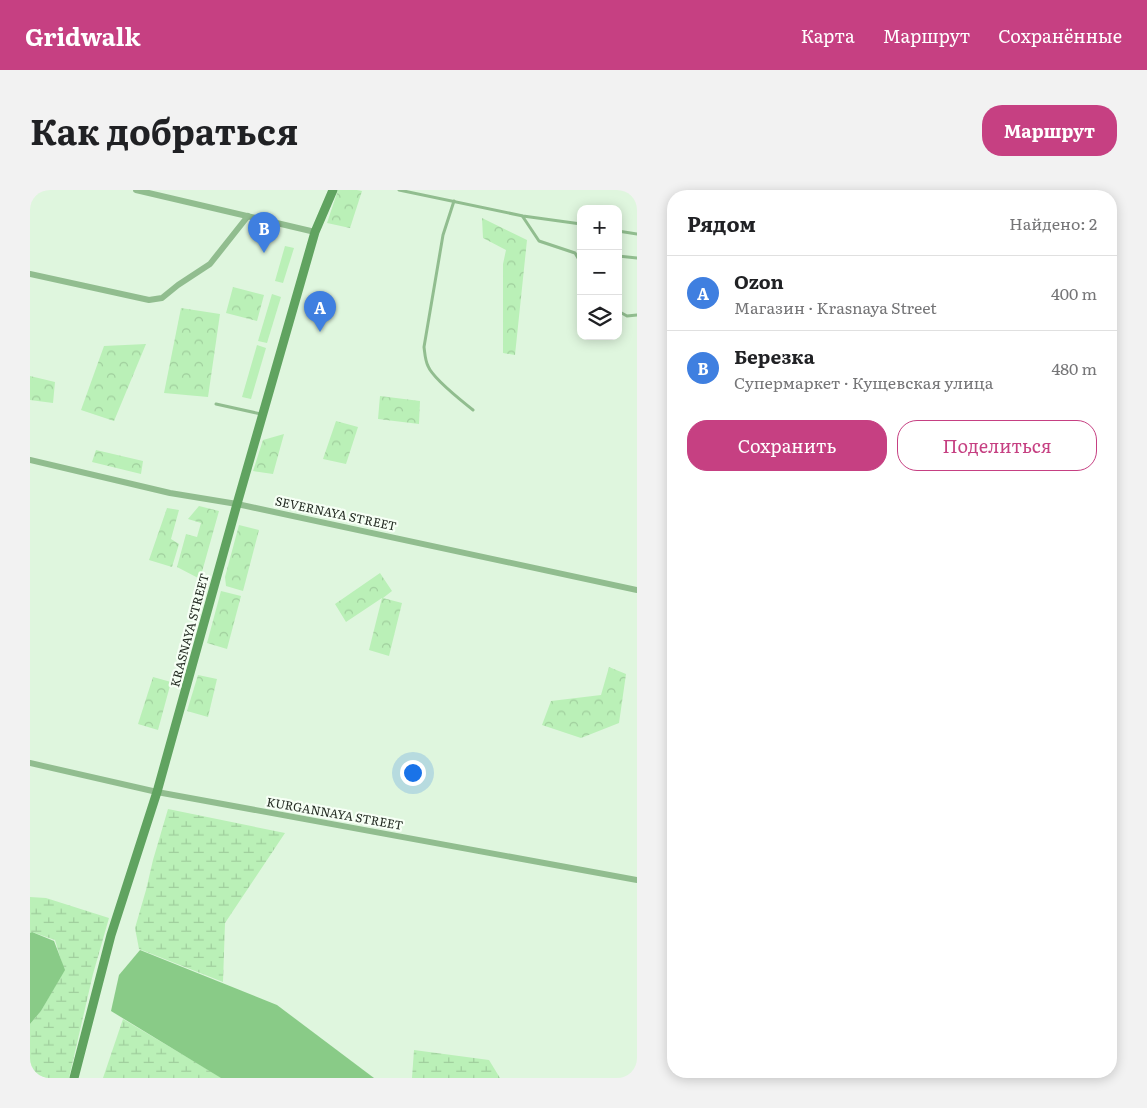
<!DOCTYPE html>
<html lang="ru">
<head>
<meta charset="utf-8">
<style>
  body { margin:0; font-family:Literata,serif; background:#f2f2f2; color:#202124 }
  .controls { position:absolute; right:15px; top:15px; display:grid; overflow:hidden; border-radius:10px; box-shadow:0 2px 12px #0003 }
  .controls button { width:45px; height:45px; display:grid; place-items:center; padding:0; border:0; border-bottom:1px solid #e0e0e0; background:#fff; color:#202124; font:25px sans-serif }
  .you { position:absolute; left:382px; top:582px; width:18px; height:18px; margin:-12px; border:4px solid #fff; border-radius:50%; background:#1a73e8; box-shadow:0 0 0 8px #1a73e833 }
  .badge { display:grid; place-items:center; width:32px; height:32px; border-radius:50%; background:#c64082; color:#fff; font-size:16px; font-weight:700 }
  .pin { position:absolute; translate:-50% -41px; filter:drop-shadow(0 1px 2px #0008) }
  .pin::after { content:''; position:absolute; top:26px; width:18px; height:15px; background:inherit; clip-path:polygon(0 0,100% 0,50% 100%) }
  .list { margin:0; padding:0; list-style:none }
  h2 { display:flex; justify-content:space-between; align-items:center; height:65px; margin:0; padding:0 20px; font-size:21px }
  h2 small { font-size:16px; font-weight:400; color:#757577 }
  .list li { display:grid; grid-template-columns:32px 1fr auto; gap:15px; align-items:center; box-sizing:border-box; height:75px; padding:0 20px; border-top:1px solid #e0e0e0 }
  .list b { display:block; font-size:19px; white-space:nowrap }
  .list p { margin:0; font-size:16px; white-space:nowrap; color:#757577 }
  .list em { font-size:16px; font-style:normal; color:#757577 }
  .actions { display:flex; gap:10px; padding:15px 20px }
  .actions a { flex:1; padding:11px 0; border:1px solid #c64082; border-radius:20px; text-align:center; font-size:18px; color:#c64082 }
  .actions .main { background:#c64082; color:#fff }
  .icon { flex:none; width:28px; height:28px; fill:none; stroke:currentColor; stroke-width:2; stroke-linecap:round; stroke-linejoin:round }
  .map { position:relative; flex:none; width:607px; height:888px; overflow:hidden; border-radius:20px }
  header { display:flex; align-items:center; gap:30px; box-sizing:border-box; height:70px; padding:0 25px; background:#c64082; color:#fff }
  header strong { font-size:24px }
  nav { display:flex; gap:28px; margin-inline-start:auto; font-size:18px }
  .intro { display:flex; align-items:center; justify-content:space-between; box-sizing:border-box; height:120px; padding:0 30px }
  h1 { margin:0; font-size:35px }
  .button { padding:12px 22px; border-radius:20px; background:#c64082; color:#fff; font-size:18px; font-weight:700 }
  main { display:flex; gap:30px; padding:0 30px }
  aside { flex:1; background:#fff; border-radius:20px; box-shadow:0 2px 12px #0003 }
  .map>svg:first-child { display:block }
  .green { fill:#baf0b7 }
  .forest { fill:url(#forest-crowns) }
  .wetland { fill:url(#wetland-marsh) }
  .water { fill:#89cb87 }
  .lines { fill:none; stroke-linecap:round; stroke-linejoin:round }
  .lane { stroke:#91bd8f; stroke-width:3 }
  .street { stroke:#91bd8f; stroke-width:6 }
  .secondary { stroke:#60a360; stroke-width:9 }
  .labels { text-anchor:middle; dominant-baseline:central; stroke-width:4.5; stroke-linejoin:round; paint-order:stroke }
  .street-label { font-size:12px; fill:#242c23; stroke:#f6fff5 }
</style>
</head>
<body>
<header>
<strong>Gridwalk</strong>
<nav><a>Карта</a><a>Маршрут</a><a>Сохранённые</a></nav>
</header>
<div class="intro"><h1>Как добраться</h1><a class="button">Маршрут</a></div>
<main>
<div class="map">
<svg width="607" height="888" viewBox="0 0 607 888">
  <defs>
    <pattern id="forest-crowns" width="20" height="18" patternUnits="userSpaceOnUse" patternTransform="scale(1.25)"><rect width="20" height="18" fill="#baf0b7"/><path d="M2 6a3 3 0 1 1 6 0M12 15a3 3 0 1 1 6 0" fill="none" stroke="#a0ce9d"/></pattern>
    <pattern id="wetland-marsh" width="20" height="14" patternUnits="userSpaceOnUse" patternTransform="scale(1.25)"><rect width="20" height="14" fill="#baf0b7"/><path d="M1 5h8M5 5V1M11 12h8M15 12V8" fill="none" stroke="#a0ce9d"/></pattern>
  </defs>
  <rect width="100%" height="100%" fill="#dff6de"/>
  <g class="green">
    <polygon points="255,56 264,58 253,93 245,91"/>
    <polygon points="242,104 251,107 237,153 228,151"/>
    <polygon points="227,155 236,158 221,209 212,207"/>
  </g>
  <g class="forest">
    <polygon points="308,0 327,0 332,1 320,38 297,33"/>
    <polygon points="452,28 497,50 485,165 473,163 473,74 476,60 453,48"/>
    <polygon points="203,97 234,105 227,131 196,123"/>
    <polygon points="151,118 190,124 178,207 134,203"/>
    <polygon points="116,154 84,231 51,220 74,156"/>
    <polygon points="0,186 25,192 23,213 0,210"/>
    <polygon points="350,206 390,211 389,234 348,229"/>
    <polygon points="306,231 328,237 316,274 293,269"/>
    <polygon points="254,244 243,284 223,281 233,250"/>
    <polygon points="66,260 113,271 111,284 62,272"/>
    <polygon points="169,316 189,321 170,389 147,377 156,344 167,347 171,333 158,329"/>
    <polygon points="137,318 149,320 141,349 149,354 142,377 119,370"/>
    <polygon points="209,335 229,340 213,401 196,396 195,387"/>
    <polygon points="350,383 362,401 353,408 372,413 359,466 339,460 352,408 316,432 305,414"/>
    <polygon points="191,401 211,406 197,459 177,453"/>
    <polygon points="579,477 596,484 589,533 551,548 512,535 521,511 571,505"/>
    <polygon points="168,485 187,489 178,527 157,521"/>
    <polygon points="123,487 141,492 128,540 108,534"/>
  </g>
  <g class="wetland">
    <polygon points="138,619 255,643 195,733 193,792 109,759 105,738 116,700 123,670"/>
    <polygon points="0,707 16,708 79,728 63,784 39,888 0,888 0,834 11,821 34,780 25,750 2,742 0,743"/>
    <polygon points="93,829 192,888 73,888"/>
    <polygon points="384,860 459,870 470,888 382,888"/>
  </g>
  <g class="water">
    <polygon points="2,742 24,751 35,780 11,821 0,834 0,743"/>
    <polygon points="110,760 247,815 344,888 191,888 81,821 89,785"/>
  </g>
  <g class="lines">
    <g class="lane">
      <polyline points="369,0 493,26 551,34"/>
      <path d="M424,11L413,45L394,157C395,164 395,170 398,176C403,189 432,211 443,220"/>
      <polyline points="493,27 509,51 545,63 551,73"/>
      <polyline points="588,41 607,44"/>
      <polyline points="588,66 607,68"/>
      <polyline points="588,121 597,126 607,125"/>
      <polyline points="186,214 231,224"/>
    </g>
    <g class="street">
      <polyline points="106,0 285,42"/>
      <polyline points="0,84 119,110 132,108 148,95 180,74 218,26"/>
      <polyline points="0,270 140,303 207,314 607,400"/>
      <polyline points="0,573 127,602 607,690"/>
    </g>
    <polyline class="secondary" points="44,888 81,745 127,602 207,314 285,42 303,0"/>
  </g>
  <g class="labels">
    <g class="street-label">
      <text transform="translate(306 323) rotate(12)">SEVERNAYA STREET</text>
      <text transform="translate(159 440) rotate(-75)">KRASNAYA STREET</text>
      <text transform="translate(305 623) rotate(10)">KURGANNAYA STREET</text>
    </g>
  </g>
</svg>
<div class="controls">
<button>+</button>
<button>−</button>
<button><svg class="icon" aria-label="layers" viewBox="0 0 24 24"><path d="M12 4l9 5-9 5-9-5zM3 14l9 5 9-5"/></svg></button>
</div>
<div class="you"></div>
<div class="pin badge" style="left:290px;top:142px;background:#3f7fe0">A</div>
<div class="pin badge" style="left:234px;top:63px;background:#3f7fe0">B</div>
</div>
<aside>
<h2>Рядом<small>Найдено: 2</small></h2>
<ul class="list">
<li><span class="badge" style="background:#3f7fe0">A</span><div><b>Ozon</b><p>Магазин · Krasnaya Street</p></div><em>400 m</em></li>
<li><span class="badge" style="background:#3f7fe0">B</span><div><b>Березка</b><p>Супермаркет · Кущевская улица</p></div><em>480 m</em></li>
</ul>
<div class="actions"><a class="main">Сохранить</a><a>Поделиться</a></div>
</aside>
</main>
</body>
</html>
